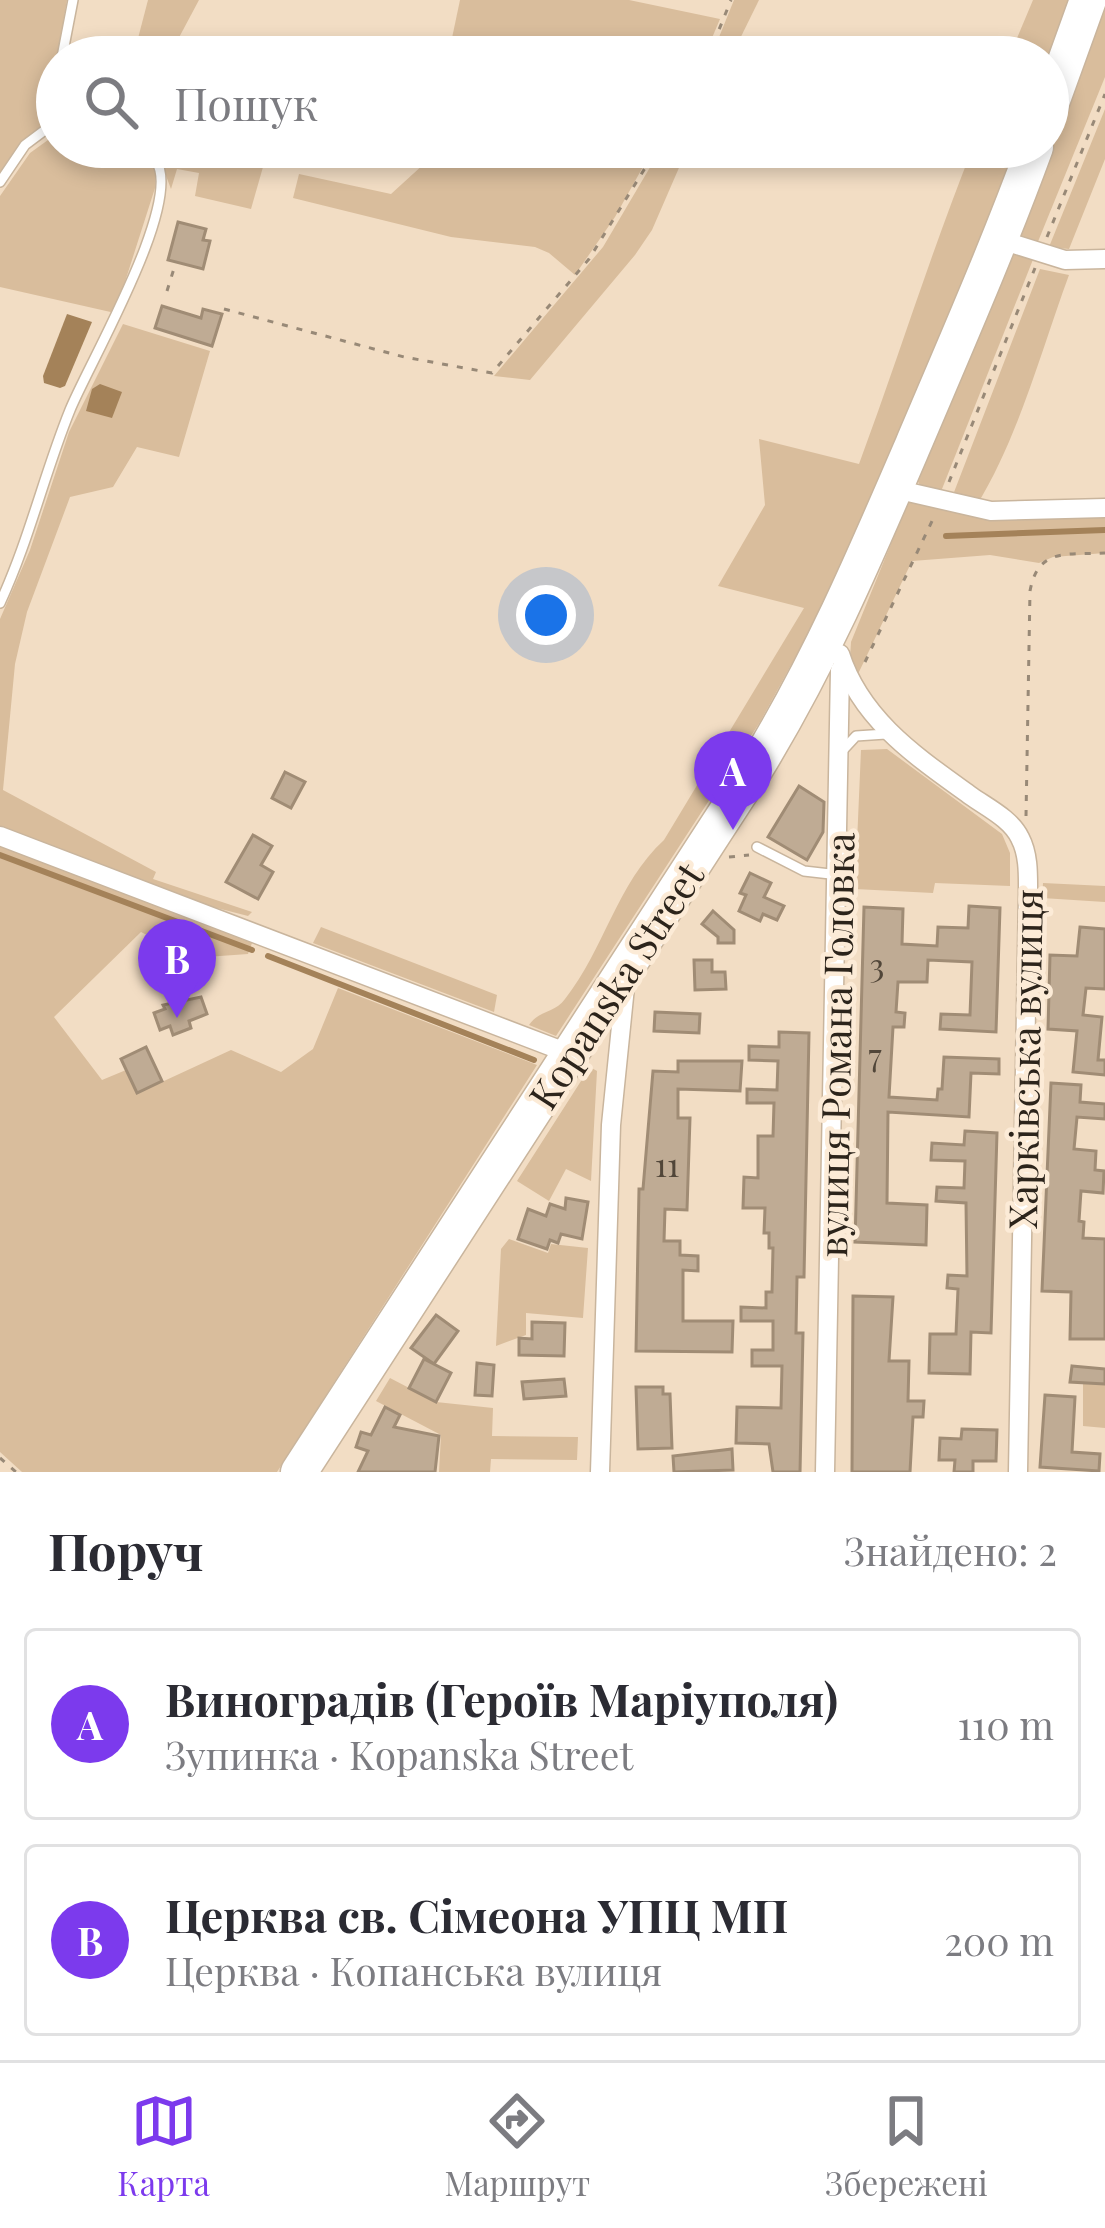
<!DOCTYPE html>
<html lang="uk">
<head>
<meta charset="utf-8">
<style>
  body { margin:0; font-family:"Playfair Display",serif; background:#f2f2f3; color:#2b2b33 }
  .you { position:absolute; left:546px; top:615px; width:42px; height:42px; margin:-30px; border:9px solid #fff; border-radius:50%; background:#1a73e8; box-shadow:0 0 0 18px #1a73e833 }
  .badge { display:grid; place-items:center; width:78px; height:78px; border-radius:50%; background:#7c3aed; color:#fff; font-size:39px; font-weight:700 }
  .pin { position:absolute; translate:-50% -99px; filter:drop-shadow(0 3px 6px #0008) }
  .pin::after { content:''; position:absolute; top:63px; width:42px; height:36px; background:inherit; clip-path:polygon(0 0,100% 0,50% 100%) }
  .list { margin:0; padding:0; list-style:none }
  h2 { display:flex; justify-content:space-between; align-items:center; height:156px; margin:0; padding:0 48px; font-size:51px }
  h2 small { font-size:39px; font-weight:400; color:#7c7c81 }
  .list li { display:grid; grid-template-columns:78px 1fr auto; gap:36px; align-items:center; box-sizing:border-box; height:192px; margin:0 24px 24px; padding:0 24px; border:3px solid #e1e1e2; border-radius:12px }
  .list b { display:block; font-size:45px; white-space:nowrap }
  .list p { margin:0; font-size:39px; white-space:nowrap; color:#7c7c81 }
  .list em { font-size:39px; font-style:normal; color:#7c7c81 }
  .icon { flex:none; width:66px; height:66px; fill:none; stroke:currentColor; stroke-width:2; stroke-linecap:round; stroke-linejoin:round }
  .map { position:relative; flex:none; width:1105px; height:1472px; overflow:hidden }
  .search { position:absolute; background:#fff; box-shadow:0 6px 18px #0003; left:36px; right:36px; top:36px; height:132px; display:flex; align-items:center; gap:30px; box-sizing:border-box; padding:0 42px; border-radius:66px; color:#7c7c81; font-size:45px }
  .sheet { height:588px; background:#fff }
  nav { display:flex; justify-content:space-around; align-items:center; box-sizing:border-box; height:168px; border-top:3px solid #e1e1e2; background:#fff; font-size:33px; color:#7c7c81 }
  nav a { display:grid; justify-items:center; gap:6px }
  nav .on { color:#7c3aed }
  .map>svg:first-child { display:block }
  .green { fill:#d9bd9c }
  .water { fill:#a48259 }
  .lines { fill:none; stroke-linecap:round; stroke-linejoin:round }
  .stream { stroke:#a48259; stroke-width:6 }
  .building { fill:#bfab94; stroke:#a08c75; stroke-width:3 }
  .lane-casing { stroke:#c9b59d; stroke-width:12 }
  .street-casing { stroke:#c9b59d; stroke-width:21 }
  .highway-casing { stroke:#c9b59d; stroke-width:39 }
  .path { stroke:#988977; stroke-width:3; stroke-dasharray:6 9; stroke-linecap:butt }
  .lane { stroke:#fff; stroke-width:9 }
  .street { stroke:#fff; stroke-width:18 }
  .highway { stroke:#fff; stroke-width:36 }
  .labels { text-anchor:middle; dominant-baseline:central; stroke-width:9; stroke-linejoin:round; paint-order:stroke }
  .number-label { font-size:33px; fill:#514639 }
  .street-label { font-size:39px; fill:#2c241b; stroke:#fcebd7 }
</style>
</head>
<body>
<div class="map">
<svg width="1105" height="1472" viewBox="0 0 1105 1472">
  <rect width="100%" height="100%" fill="#f2ddc4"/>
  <g class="green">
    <polygon points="0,0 67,0 46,122 22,143 0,174"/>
    <polygon points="148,0 199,0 175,45 154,51 136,46"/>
    <polygon points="460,0 629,0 720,19 704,57 448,57"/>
    <polygon points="734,0 759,0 731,57 711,57"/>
    <polygon points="1033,0 1074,0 1048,72 1048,57 1009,57"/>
    <polygon points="1105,0 1105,77 1037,244 1018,236"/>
    <polygon points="1105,109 1105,159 1069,249 1049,247"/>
    <path d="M48,140L57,141V147C86,147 134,148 156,170L155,188L115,313L0,287V196L30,153Z"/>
    <polygon points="124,147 170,147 263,167 251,209 195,196 199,173 177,169 171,189 159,157"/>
    <polygon points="429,147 654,147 615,217 575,275 549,253 535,247 451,237 293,198 299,174 391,194 425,163"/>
    <polygon points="662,147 688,147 652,230 635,255 530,380 494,376 603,247"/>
    <path d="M973,147H1020L833,588L760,722L556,1036L529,1025C539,1010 555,1013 565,999C604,950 617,883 664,840L804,608L718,586L765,505L759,439L859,464C898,359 931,252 973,147Z"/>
    <polygon points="1015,252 1034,257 942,489 940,492 922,489 917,480 1010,254"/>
    <path d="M1040,269L1069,275C1041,351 1019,436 977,505L951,500Z"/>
    <polygon points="123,324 210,351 179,457 137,447 113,487 70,497 27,612 15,664 3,790 156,872 153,879 252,912 248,916 213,907 0,826 0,619 30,550 69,432"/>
    <polygon points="910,497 1105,512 1105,553 1053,557 1039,563 990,555 912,561 858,674 850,658 851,642"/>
    <polygon points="887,749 1002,834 1010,853 1010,886 935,883 933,893 855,889 861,750"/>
    <polygon points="0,846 252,943 248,954 192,958 141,932 54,1017 102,1080 126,1070 138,1093 231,1050 281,1072 313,1049 338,988 537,1065 277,1472 22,1472 0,1452"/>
    <polygon points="1043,883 1105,886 1105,902 1042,898"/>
    <polygon points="321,927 497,995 494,1012 313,943"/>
    <polygon points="590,1067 597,1071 591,1181 566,1169 549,1201 517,1181"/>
    <polygon points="509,1239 548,1253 551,1244 588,1248 583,1318 526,1313 526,1335 496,1346 501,1249"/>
    <polygon points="390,1378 436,1402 493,1408 492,1436 578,1437 577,1460 491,1459 490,1472 439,1472 441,1435 376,1401"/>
    <polygon points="1083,1382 1105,1384 1105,1428 1083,1426"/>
  </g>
  <g class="water">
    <polygon points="67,314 92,322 65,386 60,388 44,383 43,376"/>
    <polygon points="100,384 122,392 112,418 86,411 92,389"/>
  </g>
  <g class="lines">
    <g class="stream">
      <polyline points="946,536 1105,530"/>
      <polyline points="0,855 252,950"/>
      <polyline points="268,956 534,1060"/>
    </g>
  </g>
  <g class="building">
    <polygon points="178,222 206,229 203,240 210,241 203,269 168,260"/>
    <polygon points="162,306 201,318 203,309 222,314 212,346 155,328"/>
    <polygon points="285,772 305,782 291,808 272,798"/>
    <polygon points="799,786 824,802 823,832 807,860 768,837"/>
    <polygon points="253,835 272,846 261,865 273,872 258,899 226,882"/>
    <polygon points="750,873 771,883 764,897 784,906 777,920 763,914 760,921 739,911 746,895 740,893"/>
    <polygon points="969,906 1000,908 996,1032 940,1029 941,1014 970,1015 972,962 928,960 927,982 898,982 896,1012 905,1013 904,1027 893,1027 889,1097 937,1100 938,1089 942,1089 944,1057 999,1059 999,1074 971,1073 969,1117 888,1112 887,1203 927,1205 926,1245 855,1242 864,907 903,909 902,944 937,946 938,927 968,928"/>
    <polygon points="713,911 734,930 734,943 718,943 718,937 702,924"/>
    <polygon points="1080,927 1105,929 1105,989 1086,988 1083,1015 1102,1017 1098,1060 1105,1060 1105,1075 1073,1072 1077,1031 1048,1029 1050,955 1077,956"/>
    <polygon points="694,960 712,960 712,972 725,972 726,989 695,990"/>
    <polygon points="201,997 207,1014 189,1021 191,1028 173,1035 170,1026 160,1030 154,1013 165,1009 163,1005"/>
    <polygon points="655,1012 700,1014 699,1033 654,1031"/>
    <polygon points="779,1032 809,1033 804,1277 797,1277 796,1333 803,1333 800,1472 773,1472 769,1444 736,1443 737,1407 781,1408 782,1366 752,1366 752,1350 773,1350 773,1321 741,1321 741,1307 766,1308 766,1292 772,1292 773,1248 769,1248 769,1233 764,1233 765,1208 743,1208 744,1177 758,1178 758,1136 773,1136 774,1103 747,1103 747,1089 777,1090 778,1061 749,1060 749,1046 779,1047"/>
    <polygon points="146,1047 162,1081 137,1093 121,1059"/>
    <polygon points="678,1061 742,1061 740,1091 678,1089 678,1118 690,1118 687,1210 665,1209 664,1241 680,1241 680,1255 698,1256 698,1271 683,1270 683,1321 733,1321 732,1352 636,1351 639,1189 643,1189 653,1071 678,1072"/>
    <polygon points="1051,1083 1081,1085 1080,1102 1105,1104 1105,1119 1077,1117 1074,1149 1096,1151 1095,1170 1104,1171 1103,1193 1081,1191 1079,1221 1084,1222 1083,1238 1105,1239 1105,1339 1070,1339 1071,1292 1042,1291"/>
    <polygon points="965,1131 997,1133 991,1333 971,1332 970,1374 929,1373 930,1334 956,1334 958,1289 947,1288 948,1275 967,1276 966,1203 936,1201 937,1187 964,1188 965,1161 931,1160 932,1143 964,1145"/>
    <polygon points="566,1198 588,1202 582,1239 561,1234 558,1243 550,1240 547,1249 518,1239 528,1209 546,1216 550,1204 565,1209"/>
    <polygon points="853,1296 893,1297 889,1361 909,1361 908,1401 924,1401 923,1417 913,1417 910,1472 852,1472"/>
    <polygon points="436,1315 458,1331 434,1364 411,1348"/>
    <polygon points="532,1322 565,1323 564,1356 519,1355 519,1338 532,1339"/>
    <polygon points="424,1359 451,1373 436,1402 409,1388"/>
    <polygon points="477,1363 494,1365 492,1396 475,1395"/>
    <polygon points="1072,1366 1105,1369 1105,1384 1070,1382"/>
    <polygon points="564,1379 566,1396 524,1399 522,1382"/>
    <polygon points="636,1387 663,1387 663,1394 670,1394 672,1448 638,1449"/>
    <polygon points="1045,1395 1075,1397 1072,1452 1100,1454 1099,1471 1040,1467"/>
    <polygon points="385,1407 400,1415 394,1427 439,1436 435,1472 358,1472 368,1451 356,1447 361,1432 371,1435"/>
    <polygon points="962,1429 997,1430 996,1461 973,1461 973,1472 954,1472 955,1460 939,1460 940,1438 961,1439"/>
    <polygon points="732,1449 733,1470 674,1472 673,1456"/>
  </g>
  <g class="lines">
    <g class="lane-casing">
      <g id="lane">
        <polyline points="62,57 73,0"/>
        <polyline points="0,182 25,145 49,127 57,85"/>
        <path d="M0,603C29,541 44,474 70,410C88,365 184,202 156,161L107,147"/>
        <polyline points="843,750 856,736 886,734"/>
        <polyline points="757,847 804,871 839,875"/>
      </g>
    </g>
    <g class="street-casing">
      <g id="street">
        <polyline points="1001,240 1065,260 1105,259"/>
        <polyline points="895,489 991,511 1105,508"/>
        <path d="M840,654C861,720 917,757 971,796C988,808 1011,819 1020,838C1029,855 1028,876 1028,894L1018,1472"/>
        <polyline points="0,836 568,1053"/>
        <polyline points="600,1472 611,1125 625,987"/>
        <polyline points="825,1472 840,670"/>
      </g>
    </g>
    <g class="highway-casing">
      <g id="highway">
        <polyline points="1048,111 1088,0"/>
        <path d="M299,1472L756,767C821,660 864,559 913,445C955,346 998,248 1035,147"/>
      </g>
    </g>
    <g class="path">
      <polyline points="708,57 731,0"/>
      <polyline points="1047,237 1105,94"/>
      <polyline points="167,291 176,262"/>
      <polyline points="224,309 404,357 492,373 589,259 658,147"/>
      <polyline points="949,482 1035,268"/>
      <polyline points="865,662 933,519"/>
      <path d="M1026,816L1030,591C1038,547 1067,555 1105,553"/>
      <polyline points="729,857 749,855"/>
      <polyline points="0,1458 16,1472"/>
    </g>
    <use href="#lane" class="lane"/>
    <use href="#street" class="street"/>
    <use href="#highway" class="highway"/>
  </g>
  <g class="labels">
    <g class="number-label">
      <text x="877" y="964">3</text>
      <text x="875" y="1054">7</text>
      <text x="667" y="1163">11</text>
    </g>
    <g class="street-label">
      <text transform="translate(615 985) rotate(-57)">Kopanska Street</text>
      <text transform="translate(835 1045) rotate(-89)">вулиця Романа Головка</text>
      <text transform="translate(1024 1059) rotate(-89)">Харківська вулиця</text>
    </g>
  </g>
</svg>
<div class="you"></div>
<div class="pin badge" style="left:733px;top:830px">A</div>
<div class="pin badge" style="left:177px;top:1018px">B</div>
<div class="search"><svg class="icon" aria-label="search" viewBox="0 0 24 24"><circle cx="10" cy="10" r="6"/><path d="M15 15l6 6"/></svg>Пошук</div>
</div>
<section class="sheet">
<h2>Поруч<small>Знайдено: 2</small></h2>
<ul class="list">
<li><span class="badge">A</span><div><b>Виноградів (Героїв Маріуполя)</b><p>Зупинка · Kopanska Street</p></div><em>110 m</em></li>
<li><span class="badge">B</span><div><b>Церква св. Сімеона УПЦ МП</b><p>Церква · Копанська вулиця</p></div><em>200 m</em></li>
</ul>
</section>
<nav>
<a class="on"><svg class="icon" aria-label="map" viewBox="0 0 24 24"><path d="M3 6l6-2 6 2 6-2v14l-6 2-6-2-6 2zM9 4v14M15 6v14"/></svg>Карта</a>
<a><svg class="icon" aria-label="directions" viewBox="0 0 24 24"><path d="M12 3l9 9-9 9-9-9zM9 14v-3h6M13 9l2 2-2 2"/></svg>Маршрут</a>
<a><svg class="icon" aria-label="saved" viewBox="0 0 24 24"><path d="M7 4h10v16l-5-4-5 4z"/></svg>Збережені</a>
</nav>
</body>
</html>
